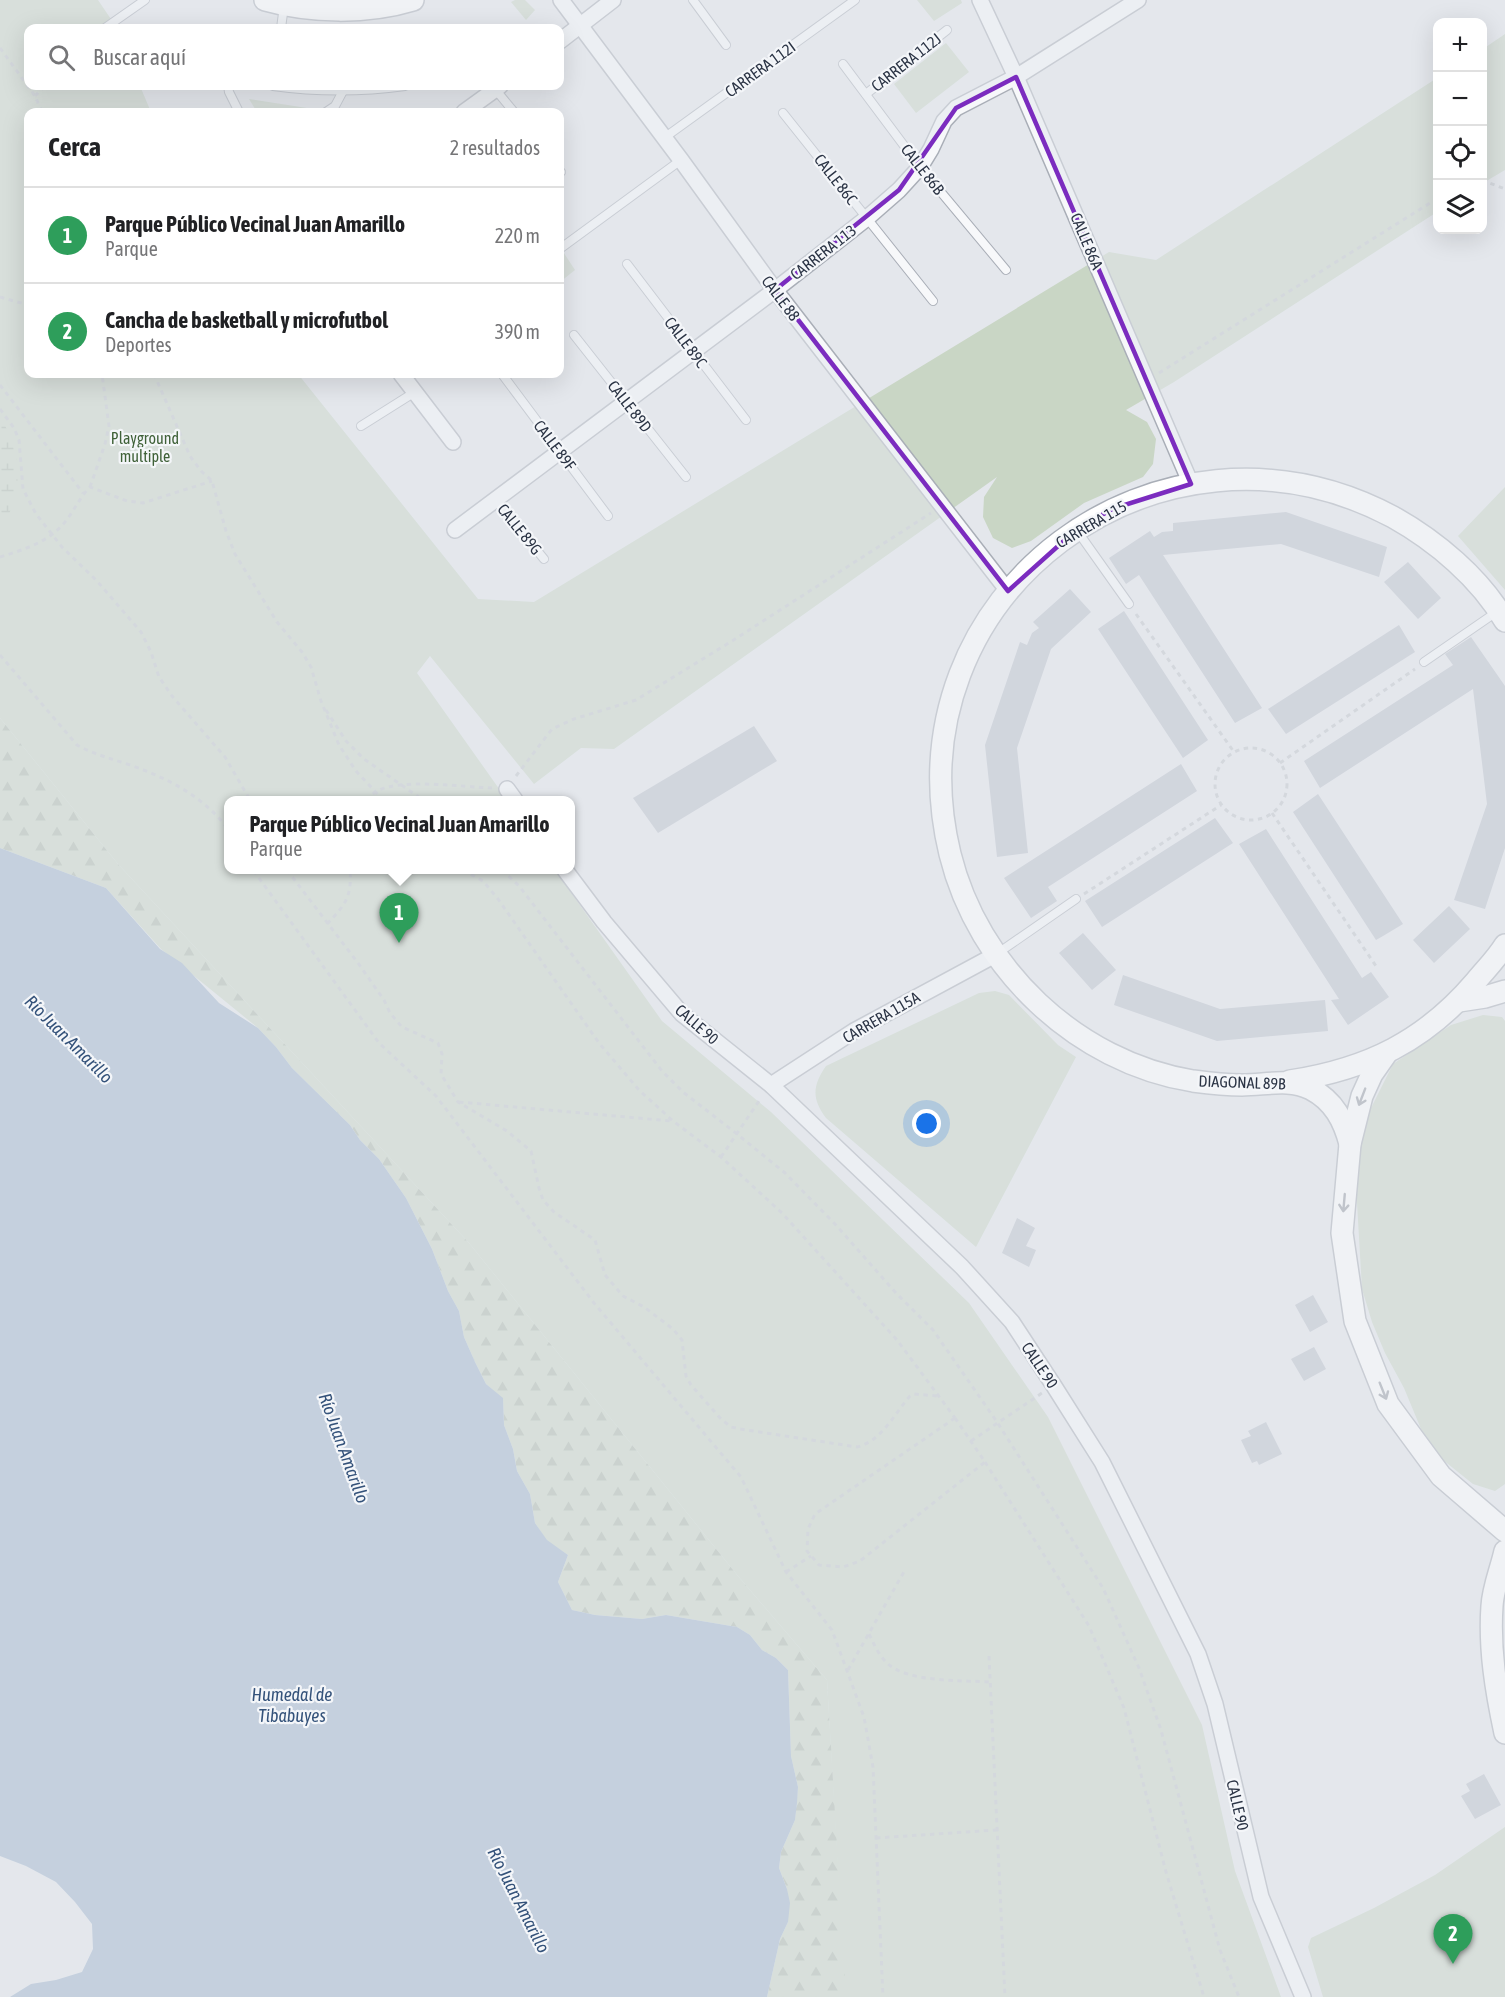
<!DOCTYPE html>
<html lang="es">
<head>
<meta charset="utf-8">
<style>
  body { margin:0; font-family:"Asap Condensed",sans-serif; background:#f6f6f6; color:#202124 }
  .controls { position:absolute; right:18px; top:18px; display:grid; overflow:hidden; border-radius:12px; box-shadow:0 6px 24px #0002 }
  .controls button { width:54px; height:54px; display:grid; place-items:center; padding:0; border:0; border-bottom:2px solid #e0e0e0; background:#fff; color:#202124; font:30px sans-serif }
  .you { position:absolute; left:927px; top:1124px; width:21px; height:21px; margin:-15px; border:4px solid #fff; border-radius:50%; background:#1a73e8; box-shadow:0 0 0 9px #1a73e833 }
  .badge { display:grid; place-items:center; width:39px; height:39px; border-radius:50%; background:#d1495b; color:#fff; font-size:20px; font-weight:700 }
  .pin { position:absolute; translate:-50% -50px; filter:drop-shadow(0 2px 3px #0008) }
  .pin::after { content:''; position:absolute; top:32px; width:21px; height:18px; background:inherit; clip-path:polygon(0 0,100% 0,50% 100%) }
  .popup { position:absolute; left:224px; top:796px; width:351px; height:78px; box-sizing:border-box; display:grid; place-content:center; border-radius:12px; background:#fff; filter:drop-shadow(0 2px 4px #0005); font-size:20px; white-space:nowrap; color:#757577 }
  .popup b { font-size:22px; color:#202124 }
  .popup::after { content:''; position:absolute; left:50%; top:100%; margin-left:-12px; border:12px solid transparent; border-top-color:#fff }
  .list { margin:0; padding:0; list-style:none }
  h2 { display:flex; justify-content:space-between; align-items:center; height:78px; margin:0; padding:0 24px; font-size:26px }
  h2 small { font-size:20px; font-weight:400; color:#757577 }
  .list li { display:grid; grid-template-columns:39px 1fr auto; gap:18px; align-items:center; box-sizing:border-box; height:96px; padding:0 24px; border-top:2px solid #e0e0e0 }
  .list b { display:block; font-size:22px; white-space:nowrap }
  .list p { margin:0; font-size:20px; white-space:nowrap; color:#757577 }
  .list em { font-size:20px; font-style:normal; color:#757577 }
  .icon { flex:none; width:33px; height:33px; fill:none; stroke:currentColor; stroke-width:2; stroke-linecap:round; stroke-linejoin:round }
  .map { position:relative; flex:none; width:1505px; height:1997px; overflow:hidden }
  .search { position:absolute; background:#fff; box-shadow:0 6px 24px #0002; left:24px; top:24px; width:540px; height:66px; display:flex; align-items:center; gap:15px; box-sizing:border-box; padding:0 21px; border-radius:12px; color:#757577; font-size:22px }
  .panel { position:absolute; background:#fff; box-shadow:0 6px 24px #0002; left:24px; top:108px; width:540px; height:270px; border-radius:12px }
  .map>svg:first-child { display:block }
  .green { fill:#c9d6c5 }
  .forest { fill:url(#forest-firs) }
  .wetland { fill:url(#wetland-marsh) }
  .water { fill:#9fb4cc }
  .building { fill:#bbc0ca }
  .lines { fill:none; stroke-linecap:round; stroke-linejoin:round }
  .lane-casing { stroke:#a9aeb7; stroke-width:10 }
  .street-casing { stroke:#a9aeb7; stroke-width:18 }
  .secondary-casing { stroke:#a9aeb7; stroke-width:24 }
  .path { stroke:#c2c5cb; stroke-width:3; stroke-dasharray:4.5 4.5; stroke-linecap:butt }
  .lane { stroke:#f7f8fa; stroke-width:8 }
  .street { stroke:#f7f8fa; stroke-width:15 }
  .secondary { stroke:#fff; stroke-width:21 }
  .oneway { stroke:#959aa2 }
  .marked { fill:none; stroke:#7b2cbf; stroke-width:4.5; stroke-linejoin:round }
  .labels { text-anchor:middle; dominant-baseline:central; stroke-width:4.5; stroke-linejoin:round; paint-order:stroke }
  .street-label { font-size:16px; fill:#2b3445; stroke:#f4f6f9 }
  .park-label { font-size:16px; fill:#3f6138; stroke:#f4f6f9 }
  .water-label { font-size:18px; font-style:italic; fill:#34527a; stroke:#f4f6f9 }
</style>
</head>
<body>
<div class="map">
<svg width="1505" height="1997" viewBox="0 0 1505 1997">
  <defs>
    <pattern id="forest-firs" width="22" height="20" patternUnits="userSpaceOnUse" patternTransform="scale(1.5)"><rect width="22" height="20" fill="#c9d6c5"/><path d="M5 1l3.5 6h-7zM16 11l3.5 6h-7z" fill="#adb8ab"/></pattern>
    <pattern id="wetland-marsh" width="20" height="14" patternUnits="userSpaceOnUse" patternTransform="scale(1.5)"><rect width="20" height="14" fill="#c9d6c5"/><path d="M1 5h8M5 5V1M11 12h8M15 12V8" fill="none" stroke="#adb8ab"/></pattern>
  </defs>
  <rect width="100%" height="100%" fill="#e4e7ec"/>
  <g class="green">
    <polygon points="0,0 98,0 117,28 28,28 28,86 140,86 151,112 28,112 28,374 298,374 478,599 534,602 1109,252 1156,260 1437,78 1437,212 1174,382 1126,410 1147,422 1156,439 1153,464 1143,477 1084,503 1031,541 1012,548 993,538 983,517 984,497 997,477 614,749 581,748 534,784 430,656 417,673 507,800 228,800 228,870 555,870 662,1021 771,1112 969,1303 1048,1417 1202,1725 1235,1871 1281,1997 845,1997 827,1680 738,1576 469,1243 118,864 0,718"/>
    <polygon points="515,0 525,0 535,10 526,20 511,2"/>
    <polygon points="917,0 961,0 962,3 934,21"/>
    <polygon points="1505,34 1505,170 1483,183 1483,49"/>
    <polygon points="946,43 969,72 916,113 894,84"/>
    <polygon points="249,99 307,108 302,112 257,112"/>
    <polygon points="560,247 575,270 560,282"/>
    <polygon points="1505,487 1505,590 1458,536"/>
    <path d="M995,991L1009,995L1058,1045L1076,1057L976,1247L826,1118C811,1098 813,1085 826,1066L979,993Z"/>
    <polygon points="1483,1015 1502,1017 1505,1021 1505,1484 1495,1491 1473,1484 1443,1460 1421,1429 1404,1388 1385,1353 1372,1322 1362,1289 1357,1203 1357,1164 1369,1112 1393,1064 1451,1025"/>
    <polygon points="1505,1827 1505,1997 1323,1997 1308,1947 1311,1938 1374,1908 1435,1875"/>
  </g>
  <polygon class="forest" points="0,718 118,864 469,1243 738,1576 827,1680 846,1997 767,1997 780,1939 788,1922 787,1889 779,1868 781,1852 795,1820 798,1787 791,1756 788,1670 776,1658 762,1650 750,1635 737,1627 666,1615 642,1619 595,1615 572,1610 558,1582 568,1555 547,1541 535,1523 530,1494 517,1471 513,1449 504,1425 503,1399 486,1384 475,1362 464,1337 459,1311 448,1291 432,1249 406,1198 379,1159 360,1140 350,1125 292,1068 276,1047 258,1028 161,949 106,888 0,848"/>
  <path class="wetland" d="M0,416C22,455 25,492 0,530Z"/>
  <polygon class="water" points="0,848 106,888 160,949 182,963 219,1003 258,1028 276,1047 292,1068 350,1125 360,1140 379,1159 406,1198 432,1249 448,1291 459,1311 464,1337 475,1362 486,1384 503,1398 504,1425 513,1449 517,1471 530,1494 535,1523 547,1540 568,1555 558,1582 572,1610 595,1615 642,1619 666,1615 737,1627 750,1635 762,1650 776,1658 788,1670 791,1756 798,1787 797,1803 795,1820 781,1852 779,1868 787,1889 790,1903 788,1922 780,1939 767,1997 10,1997 31,1984 56,1980 82,1972 93,1949 92,1924 75,1902 56,1882 26,1866 0,1856"/>
  <g class="building">
    <polygon points="1286,512 1387,547 1379,577 1281,544 1163,555 1262,708 1235,723 1139,575 1126,584 1109,558 1150,531 1154,537 1162,532 1173,531 1173,523"/>
    <polygon points="1408,562 1441,598 1418,619 1384,582"/>
    <polygon points="1070,589 1091,612 1051,649 1017,748 1028,853 997,857 985,745 1020,642 1027,645 1032,633 1039,628 1033,622"/>
    <polygon points="1124,611 1208,740 1183,758 1098,629"/>
    <polygon points="1399,625 1415,652 1286,734 1268,709"/>
    <polygon points="1471,637 1505,686 1505,848 1485,909 1454,900 1487,804 1473,689 1320,788 1304,761 1453,665 1445,654"/>
    <polygon points="754,726 777,761 658,833 633,798"/>
    <polygon points="1181,764 1197,791 1048,887 1057,901 1031,918 1004,878"/>
    <polygon points="1318,794 1403,924 1383,936 1376,940 1293,812"/>
    <polygon points="1215,818 1233,843 1102,927 1085,901"/>
    <polygon points="1266,829 1362,978 1371,972 1389,997 1348,1025 1331,1000 1339,999 1239,844"/>
    <polygon points="1449,906 1470,929 1434,963 1413,940"/>
    <polygon points="1083,933 1116,970 1092,990 1059,953"/>
    <polygon points="1123,975 1220,1009 1325,1000 1328,1031 1217,1041 1114,1005"/>
    <polygon points="1017,1218 1035,1228 1026,1246 1036,1250 1029,1267 1002,1253"/>
    <polygon points="1313,1295 1328,1322 1310,1332 1295,1305"/>
    <polygon points="1314,1347 1326,1369 1304,1381 1291,1359"/>
    <polygon points="1266,1422 1282,1454 1259,1465 1257,1461 1252,1463 1241,1440 1251,1436 1248,1431"/>
    <polygon points="1484,1774 1501,1805 1475,1819 1461,1796 1470,1791 1466,1784"/>
  </g>
  <g class="lines">
    <g class="lane-casing">
      <g id="lane">
        <polyline points="693,0 726,45"/>
        <polyline points="105,28 145,0"/>
        <polyline points="281,28 284,6"/>
        <polyline points="843,64 920,167 1006,270"/>
        <polyline points="228,86 229,92 239,112"/>
        <path d="M273,86C317,92 361,92 405,86"/>
        <polyline points="495,89 514,112"/>
        <polyline points="866,94 947,30"/>
        <polyline points="326,112 335,106 343,91"/>
        <polyline points="783,113 933,301"/>
        <polyline points="664,138 855,0"/>
        <polyline points="560,171 561,172"/>
        <polyline points="561,248 681,160"/>
        <polyline points="627,264 746,420"/>
        <polyline points="574,335 686,477"/>
        <polyline points="502,374 608,516"/>
        <polyline points="361,426 415,392"/>
        <polyline points="495,499 544,559"/>
        <polyline points="1078,532 1129,604"/>
        <polyline points="1424,662 1498,611"/>
        <polyline points="998,953 1076,899"/>
      </g>
    </g>
    <g class="street-casing">
      <g id="street">
        <polyline points="561,0 681,160 775,290 1008,591"/>
        <polyline points="980,0 1016,77 1191,484"/>
        <polyline points="560,41 613,0"/>
        <polyline points="464,112 500,86"/>
        <polyline points="401,374 453,442"/>
        <polyline points="455,530 775,290 867,218 899,190 920,167 931,149 944,121 956,108 1016,77 1138,0"/>
        <polyline points="507,789 515,800"/>
        <polyline points="565,870 604,922 682,1014 771,1085 962,1267 1012,1322 1054,1386 1102,1462 1198,1654 1215,1704 1261,1897 1303,1997"/>
        <polyline points="771,1085 854,1031 995,955"/>
      </g>
    </g>
    <g class="secondary-casing">
      <g id="secondary">
        <path d="M265,0C311,13 367,14 413,0"/>
        <polyline points="1459,1001 1485,997 1505,991"/>
        <polyline points="1386,1054 1372,1074 1362,1096 1350,1144 1342,1233 1355,1321 1388,1404 1441,1476 1505,1531"/>
        <path d="M1290,1081C1368,1069 1425,1041 1476,981C1486,969 1497,958 1505,945"/>
        <path d="M1350,1144C1344,1121 1334,1101 1311,1089C1289,1078 1266,1085 1242,1085C1226,1085 1208,1083 1193,1081C1076,1062 978,968 950,854C887,594 1160,393 1393,517C1436,541 1480,578 1505,621"/>
        <path d="M1505,1551C1501,1569 1493,1588 1492,1606C1489,1649 1496,1691 1505,1733"/>
      </g>
    </g>
    <g class="path">
      <polyline points="0,48 35,96 42,112"/>
      <polyline points="35,96 45,86"/>
      <polyline points="1482,180 1505,189"/>
      <polyline points="0,297 28,305"/>
      <polyline points="1159,373 1438,198"/>
      <polyline points="154,374 190,456 201,471 212,481 226,531 235,554 277,622 302,652 311,667 321,701 339,745 356,771 383,800"/>
      <polyline points="0,385 83,493"/>
      <polyline points="0,409 14,428 19,440 23,489 36,514 62,547 97,581 141,632 151,652 159,677 172,696 225,757 250,800"/>
      <polyline points="90,487 105,444 109,426 102,374"/>
      <path d="M0,557C26,549 52,541 68,518C76,507 81,496 90,487L127,501L143,503L212,481"/>
      <polyline points="1136,614 1234,752"/>
      <path d="M0,655L77,745C95,755 113,759 133,766C169,779 204,797 228,829"/>
      <polyline points="326,710 346,741 364,759 423,800"/>
      <circle cx="1251" cy="784" r="36"/>
      <polyline points="1280,763 1415,669"/>
      <polyline points="516,776 552,729 574,719 636,700 732,641 931,513"/>
      <path d="M366,800C370,797 373,793 377,791C400,778 464,787 492,788"/>
      <polyline points="1272,813 1378,969"/>
      <polyline points="255,870 256,874 379,1043 436,1096 594,1303 741,1477 786,1572 832,1630 864,1717 873,1767 883,1997"/>
      <path d="M287,870L358,963L384,1000L390,1013L402,1027L438,1043L442,1054L441,1074L458,1102L507,1131L531,1151L539,1188L543,1200L554,1212L595,1240L605,1275L623,1296L644,1307L673,1329L682,1340L686,1376L691,1385L721,1419L731,1427L740,1429L857,1447C882,1441 894,1414 910,1396L914,1394L938,1396"/>
      <polyline points="463,870 483,881 498,899 599,1043 639,1090 673,1121 721,1157 782,1213 897,1340 955,1418"/>
      <polyline points="502,870 519,886 662,1071 683,1092 737,1134 785,1173 835,1224 896,1293 933,1330 997,1422 1103,1588 1139,1668 1161,1730 1220,1950 1239,1997"/>
      <polyline points="1084,894 1221,805"/>
      <path d="M327,924C345,905 352,897 350,870"/>
      <polyline points="459,1102 671,1121"/>
      <polyline points="721,1157 761,1098"/>
      <polygon points="955,1418 985,1462 860,1561 843,1567 819,1565 807,1551 808,1529 815,1514"/>
      <polyline points="971,1441 1042,1393"/>
      <polyline points="985,1462 1089,1626 1124,1708 1166,1872 1204,1997"/>
      <polyline points="786,1572 811,1556"/>
      <path d="M869,1634C874,1644 878,1654 886,1662C906,1683 962,1680 990,1682"/>
      <polyline points="989,1656 1005,1997"/>
      <polyline points="848,1670 905,1570"/>
      <polyline points="876,1838 996,1830"/>
    </g>
    <use href="#lane" class="lane"/>
    <use href="#street" class="street"/>
    <use href="#secondary" class="secondary"/>
  </g>
  <defs><path id="oneway-shaft" d="M-6 0H5M1.5-3L5.5 0L1.5 3" fill="none" stroke-width="1.6" stroke-linecap="round" stroke-linejoin="round" transform="scale(1.5)"/></defs>
  <g class="oneway">
    <use href="#oneway-shaft" transform="translate(1362 1097) rotate(111)"/>
    <use href="#oneway-shaft" transform="translate(1344 1203) rotate(95)"/>
    <use href="#oneway-shaft" transform="translate(1383 1391) rotate(68)"/>
  </g>
  <path d="M0 0H1505V1997H0ZM1016,77L1191,484L1112,509L1076,530L1008,591L775,290L899,190L956,108Z" fill="#e4e7ec" fill-opacity=".55" fill-rule="evenodd"/>
  <path class="marked" d="M1016,77L1191,484L1112,509L1076,530L1008,591L775,290L899,190L956,108Z"/>
  <g class="labels">
    <g class="street-label">
      <text transform="translate(906 62) rotate(-38)">CARRERA 112J</text>
      <text transform="translate(760 69) rotate(-36)">CARRERA 112I</text>
      <text transform="translate(923 169) rotate(52)">CALLE 86B</text>
      <text transform="translate(836 179) rotate(52)">CALLE 86C</text>
      <text transform="translate(1087 241) rotate(67)">CALLE 86A</text>
      <text transform="translate(823 252) rotate(-38)">CARRERA 113</text>
      <text transform="translate(781 298) rotate(53)">CALLE 88</text>
      <text transform="translate(686 342) rotate(53)">CALLE 89C</text>
      <text transform="translate(630 406) rotate(52)">CALLE 89D</text>
      <text transform="translate(555 445) rotate(53)">CALLE 89F</text>
      <text transform="translate(1091 524) rotate(-30)">CARRERA 115</text>
      <text transform="translate(520 529) rotate(51)">CALLE 89G</text>
      <text transform="translate(881 1017) rotate(-30)">CARRERA 115A</text>
      <text transform="translate(697 1024) rotate(41)">CALLE 90</text>
      <text transform="translate(1242 1082) rotate(2)">DIAGONAL 89B</text>
      <text transform="translate(1040 1365) rotate(56)">CALLE 90</text>
      <text transform="translate(1238 1805) rotate(77)">CALLE 90</text>
    </g>
    <g class="park-label">
      <text x="145" y="438">Playground<tspan x="145" dy="18">multiple</tspan></text>
    </g>
    <g class="water-label">
      <text transform="translate(69 1039) rotate(45)">Río Juan Amarillo</text>
      <text transform="translate(344 1448) rotate(70)">Río Juan Amarillo</text>
      <text x="292" y="1694">Humedal de<tspan x="292" dy="21">Tibabuyes</tspan></text>
      <text transform="translate(519 1900) rotate(63)">Río Juan Amarillo</text>
    </g>
  </g>
</svg>
<div class="controls">
<button>+</button>
<button>−</button>
<button><svg class="icon" aria-label="locate" viewBox="0 0 24 24"><circle cx="12" cy="12" r="6"/><path d="M12 2v4M12 18v4M2 12h4M18 12h4"/></svg></button>
<button><svg class="icon" aria-label="layers" viewBox="0 0 24 24"><path d="M12 4l9 5-9 5-9-5zM3 14l9 5 9-5"/></svg></button>
</div>
<div class="you"></div>
<div class="pin badge" style="left:399px;top:943px;background:#2e9e5b">1</div>
<div class="popup"><b>Parque Público Vecinal Juan Amarillo</b>Parque</div>
<div class="pin badge" style="left:1453px;top:1964px;background:#2e9e5b">2</div>
<div class="search"><svg class="icon" aria-label="search" viewBox="0 0 24 24"><circle cx="10" cy="10" r="6"/><path d="M15 15l6 6"/></svg>Buscar aquí</div>
<section class="panel">
<h2>Cerca<small>2 resultados</small></h2>
<ul class="list">
<li><span class="badge" style="background:#2e9e5b">1</span><div><b>Parque Público Vecinal Juan Amarillo</b><p>Parque</p></div><em>220 m</em></li>
<li><span class="badge" style="background:#2e9e5b">2</span><div><b>Cancha de basketball y microfutbol</b><p>Deportes</p></div><em>390 m</em></li>
</ul>
</section>
</div>
</body>
</html>
